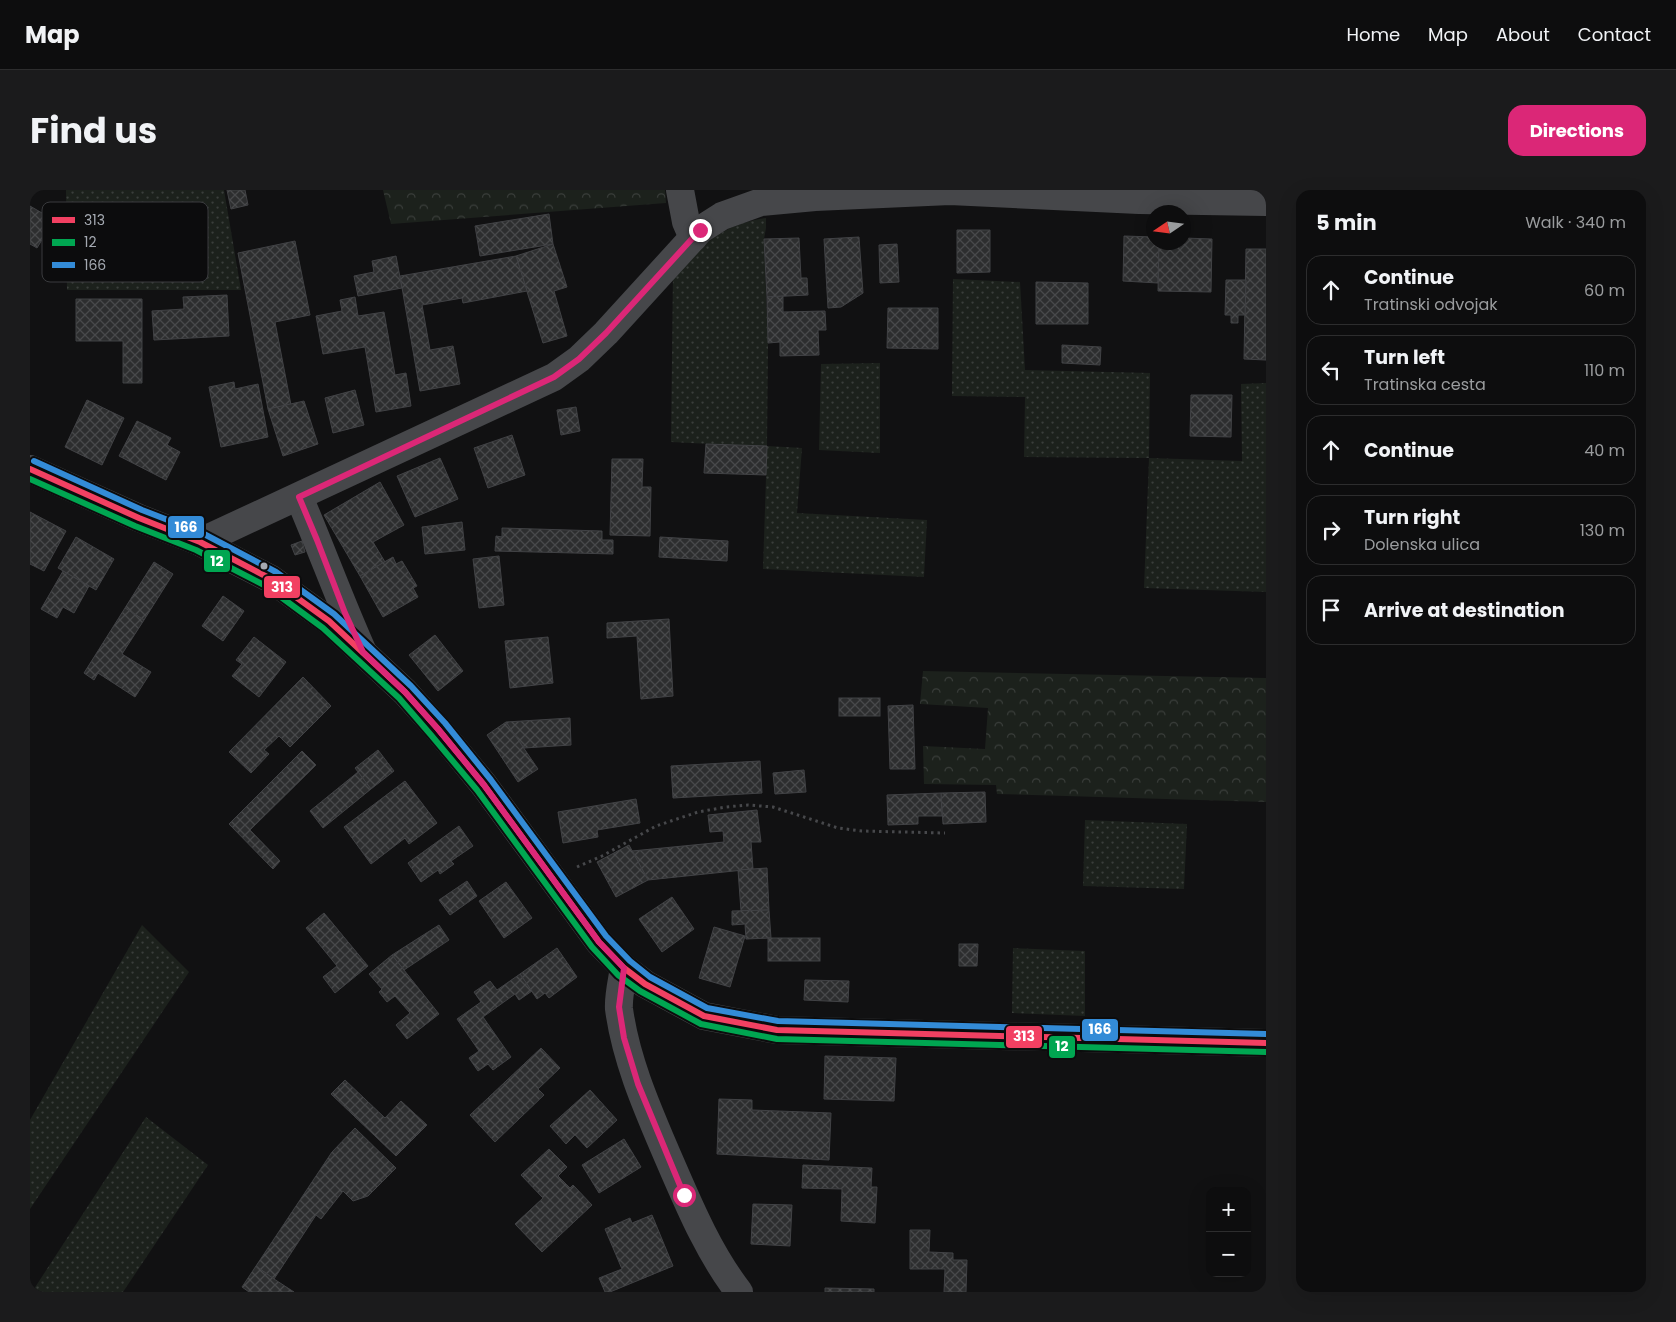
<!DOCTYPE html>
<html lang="en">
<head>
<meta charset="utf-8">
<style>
  body { margin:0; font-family:Poppins,sans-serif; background:#1b1b1c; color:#f1f3f6 }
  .controls { position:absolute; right:15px; bottom:15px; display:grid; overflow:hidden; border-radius:10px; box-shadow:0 5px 20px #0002 }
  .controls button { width:45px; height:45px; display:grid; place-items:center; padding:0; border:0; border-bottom:1px solid #2d2d2e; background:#0d0d0e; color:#f1f3f6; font:25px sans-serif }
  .compass { position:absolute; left:1116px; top:15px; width:45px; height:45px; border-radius:50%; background:#0d0d0e; box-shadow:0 5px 20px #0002; rotate:257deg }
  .stop { position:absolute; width:15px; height:15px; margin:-11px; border:4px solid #db2777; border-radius:50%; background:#fff }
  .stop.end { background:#db2777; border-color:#fff; box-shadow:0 1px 5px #0008 }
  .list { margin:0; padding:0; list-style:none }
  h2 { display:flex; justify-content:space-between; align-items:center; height:65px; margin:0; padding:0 20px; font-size:21px }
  h2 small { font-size:16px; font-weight:400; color:#9a9c9e }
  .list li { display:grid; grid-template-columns:32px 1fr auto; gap:15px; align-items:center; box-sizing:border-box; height:70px; margin:0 10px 10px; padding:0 10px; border:1px solid #2d2d2e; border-radius:15px }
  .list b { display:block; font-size:19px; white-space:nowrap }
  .list p { margin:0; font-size:16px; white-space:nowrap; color:#9a9c9e }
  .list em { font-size:16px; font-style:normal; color:#9a9c9e }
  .icon { flex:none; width:28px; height:28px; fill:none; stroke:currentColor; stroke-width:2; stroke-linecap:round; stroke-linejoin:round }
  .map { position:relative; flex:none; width:1236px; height:1102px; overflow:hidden; border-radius:15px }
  header { display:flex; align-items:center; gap:30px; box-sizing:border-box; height:70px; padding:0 25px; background:#0d0d0e; border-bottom:1px solid #2d2d2e }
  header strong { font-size:24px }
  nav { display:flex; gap:28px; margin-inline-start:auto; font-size:18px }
  .intro { display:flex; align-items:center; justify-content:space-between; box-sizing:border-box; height:120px; padding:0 30px }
  h1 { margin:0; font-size:35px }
  .button { padding:12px 22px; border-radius:15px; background:#db2777; color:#fff; font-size:18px; font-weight:700 }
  main { display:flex; gap:30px; padding:0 30px }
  aside { flex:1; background:#0d0d0e; border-radius:15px; box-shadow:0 5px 20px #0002 }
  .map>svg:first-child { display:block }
  .grass { fill:url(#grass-dots) }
  .forest { fill:url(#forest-crowns) }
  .building { fill:url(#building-cross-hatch); stroke:#414245 }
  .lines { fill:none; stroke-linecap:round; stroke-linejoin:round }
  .path { stroke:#47484b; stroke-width:3; stroke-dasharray:2.5 4; stroke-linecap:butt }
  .minor { stroke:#46474a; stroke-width:28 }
  .major { stroke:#484a4c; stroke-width:28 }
  .bus-1-casing { stroke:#0c0c0d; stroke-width:10 }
  .bus-2-casing { stroke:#0c0c0d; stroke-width:10 }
  .bus-3-casing { stroke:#0c0c0d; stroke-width:10 }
  .bus-1 { stroke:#f24062; stroke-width:6 }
  .bus-2 { stroke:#00a651; stroke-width:6 }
  .bus-3 { stroke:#338bd7; stroke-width:6 }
  .route { stroke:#db2777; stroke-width:6 }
  .bus-dot { fill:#a4a9b1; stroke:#0c0c0d; stroke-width:2 }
  .key { fill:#0c0c0d; stroke:#3a3b3e; stroke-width:1 }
  .key-label { font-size:14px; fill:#a4a9b1 }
  .line-badge { stroke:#0c0c0d; stroke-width:2 }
  .badge-label { font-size:14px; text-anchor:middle; font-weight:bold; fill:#fff }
</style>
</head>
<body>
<header>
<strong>Map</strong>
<nav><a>Home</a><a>Map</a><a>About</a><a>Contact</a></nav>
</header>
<div class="intro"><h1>Find us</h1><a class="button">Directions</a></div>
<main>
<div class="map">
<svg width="1236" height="1102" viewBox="0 0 1236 1102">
  <defs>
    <pattern id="grass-dots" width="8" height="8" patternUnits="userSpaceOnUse" patternTransform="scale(1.25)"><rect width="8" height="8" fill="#1c211c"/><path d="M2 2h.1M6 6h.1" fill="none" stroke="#3a3e3b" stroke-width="1.8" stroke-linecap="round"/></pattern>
    <pattern id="forest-crowns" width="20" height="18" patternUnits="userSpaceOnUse" patternTransform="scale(1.25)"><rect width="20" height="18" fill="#1c211c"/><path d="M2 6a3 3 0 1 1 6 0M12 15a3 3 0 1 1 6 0" fill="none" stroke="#3a3e3b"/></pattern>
    <pattern id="building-cross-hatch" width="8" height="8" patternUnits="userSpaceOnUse" patternTransform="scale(1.25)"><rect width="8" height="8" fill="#2d2e2f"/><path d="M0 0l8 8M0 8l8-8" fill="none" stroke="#48494b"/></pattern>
  </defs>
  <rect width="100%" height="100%" fill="#111112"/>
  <g class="grass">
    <polygon points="36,0 194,0 211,100 37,100"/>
    <path d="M736,28V38L734,49L738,153L737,256L772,258L767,323L897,330L894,387L733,379L737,257L641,252L643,83C673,55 693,34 736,28Z"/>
    <polygon points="923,89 990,92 995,180 1120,183 1119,268 1212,271 1211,194 1236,193 1236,402 1114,398 1119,268 994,267 995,207 922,206"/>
    <polygon points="850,173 850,263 789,260 791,174"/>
    <polygon points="1055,630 1157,634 1154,699 1053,696"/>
    <polygon points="112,735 159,782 0,1019 0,930"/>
    <polygon points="983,758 1055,761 1055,826 982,823"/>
    <polygon points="116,927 178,975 93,1102 2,1102"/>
  </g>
  <g class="forest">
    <polygon points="353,0 635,0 636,13 361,34"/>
    <polygon points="893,481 1236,488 1236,612 967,604 966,595 894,594 893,556 955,559 958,518 890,514"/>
  </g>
  <g class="building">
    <polygon points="197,0 215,0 218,15 201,19"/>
    <polygon points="0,16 24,30 7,58 0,54"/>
    <polygon points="519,24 523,54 450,66 445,36"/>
    <polygon points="927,40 960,40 960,82 927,83"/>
    <polygon points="1094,46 1124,47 1124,52 1129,52 1128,93 1093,91"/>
    <polygon points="829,47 833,103 811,117 798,118 794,49"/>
    <polygon points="769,48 771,88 777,88 778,105 737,107 734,49"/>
    <polygon points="1154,48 1182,49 1181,102 1128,101 1129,52 1154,52"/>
    <polygon points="265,51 280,125 245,132 261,215 238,219 208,63"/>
    <polygon points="523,54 537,97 524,101 537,146 513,153 486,66"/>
    <polygon points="867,54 869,92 850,93 849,55"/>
    <polygon points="1216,59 1236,59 1236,170 1214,169"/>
    <polygon points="366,66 372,98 328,106 324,86 344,82 342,71"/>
    <polygon points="486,66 497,101 433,113 432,108 392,115 400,160 423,156 430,194 390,201 370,86"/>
    <polygon points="1196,90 1216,90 1215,125 1208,125 1208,133 1201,133 1201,125 1195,125"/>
    <polygon points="1006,92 1058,93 1058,134 1006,134"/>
    <polygon points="197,105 199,146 124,150 122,121 154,119 153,107"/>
    <polygon points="753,106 753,122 795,121 796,140 788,140 789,165 750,166 750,152 738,153 737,107"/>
    <polygon points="325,107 328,126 354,122 365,185 376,183 381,216 346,222 335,157 293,164 286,126 312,121 310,110"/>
    <polygon points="46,109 112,109 112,193 93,193 93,151 46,151"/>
    <polygon points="858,118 908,118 908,159 857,158"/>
    <polygon points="1032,155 1071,157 1070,175 1032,173"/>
    <polygon points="204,192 205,199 228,194 238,247 191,257 179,197"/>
    <polygon points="325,200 334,235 303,243 295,208"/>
    <polygon points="1161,205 1202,205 1201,247 1160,246"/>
    <polygon points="57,210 94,228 72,275 35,257"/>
    <polygon points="274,211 288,254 253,266 238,219"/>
    <polygon points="546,217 550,241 531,245 527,220"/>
    <polygon points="107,231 141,248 137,255 150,262 136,290 89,266"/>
    <polygon points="482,245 495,285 458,298 444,258"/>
    <polygon points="676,254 737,256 736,285 674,283"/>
    <polygon points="410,268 428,309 385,327 367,286"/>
    <polygon points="582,269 613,269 612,297 621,297 620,346 580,345"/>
    <polygon points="350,292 374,335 343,352 355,372 330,386 294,325"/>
    <polygon points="0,322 36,341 14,381 0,374"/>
    <polygon points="432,332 435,360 395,364 392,337"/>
    <polygon points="472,338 572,341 572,350 583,350 583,364 465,361 466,346 472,347"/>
    <polygon points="46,347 84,369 66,400 28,378"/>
    <polygon points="630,347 698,351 697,371 629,367"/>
    <polygon points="272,351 275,362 265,365 261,355"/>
    <polygon points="469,366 474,415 449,418 443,369"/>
    <polygon points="363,367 366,374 372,371 387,396 383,398 388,407 353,427 330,386"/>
    <polygon points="124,372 143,384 114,430 95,418"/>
    <polygon points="33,381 59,396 44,423 33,417 27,428 11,419"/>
    <polygon points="193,406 214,421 193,451 172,436"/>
    <polygon points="95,418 114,430 92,464 121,482 105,507 68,483 64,490 54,483"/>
    <polygon points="639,429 643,506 611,509 607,446 577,448 577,433"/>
    <polygon points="405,445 433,481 408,501 379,465"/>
    <polygon points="224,447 256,472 229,507 202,486 212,474 206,470"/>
    <polygon points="518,447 523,493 480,498 475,451"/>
    <polygon points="273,487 301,516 260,557 249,546 234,560 239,564 221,583 199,562"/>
    <rect x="809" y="508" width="41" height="18"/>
    <polygon points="883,515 885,579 860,579 858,516"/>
    <polygon points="540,528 541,555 494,558 476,532"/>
    <polygon points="476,532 508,579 488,592 457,545"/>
    <polygon points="348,560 364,581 341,599 325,578"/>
    <polygon points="272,561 286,575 220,640 250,671 243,679 199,634"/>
    <polygon points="730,571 732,603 643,608 641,576"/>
    <polygon points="774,580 776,602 745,604 743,583"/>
    <polygon points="328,582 341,599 293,638 280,621"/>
    <polygon points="375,591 407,633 379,654 375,648 341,674 314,637"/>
    <polygon points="955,602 956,632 913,634 911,603"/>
    <polygon points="911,603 912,626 888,626 888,634 858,635 857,605"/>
    <polygon points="606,609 610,633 567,640 568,647 533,653 528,622"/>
    <polygon points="727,620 731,652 721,652 723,679 618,690 602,661 694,652 693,641 680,642 678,625"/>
    <polygon points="429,636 443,656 421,671 424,674 410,684 408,680 391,692 378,673"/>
    <polygon points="599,655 618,690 586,707 567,672"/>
    <polygon points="737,678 739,720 711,721 708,680"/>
    <polygon points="437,691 447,706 420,725 409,710"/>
    <polygon points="476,692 502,728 474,748 449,711"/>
    <polygon points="642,707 664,739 632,762 609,729"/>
    <polygon points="739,720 741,748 716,749 715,734 702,735 702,721"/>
    <polygon points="294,723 338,776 305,803 293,787 307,776 276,738"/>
    <polygon points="409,735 419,750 374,780 362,765"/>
    <polygon points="684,737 715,746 700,797 669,788"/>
    <rect x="738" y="748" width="52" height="23"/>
    <polygon points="929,754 948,754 947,776 929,776"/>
    <polygon points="527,758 547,787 519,808 515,803 507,809 490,784"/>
    <polygon points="362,765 409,824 377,849 366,835 380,823 365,806 357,812 349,802 352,799 339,784"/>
    <polygon points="490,784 502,801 489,810 485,804 453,827 481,867 463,880 458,874 448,881 439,868 449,861 427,829 451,812 444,802 460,791 467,800"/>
    <polygon points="775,790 819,791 818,812 774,810"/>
    <polygon points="511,858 530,878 508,899 514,905 465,952 440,925"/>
    <polygon points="795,866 866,868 864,911 794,909"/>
    <polygon points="315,890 355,928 371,911 397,935 366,966 301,904"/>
    <polygon points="560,900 587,930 557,958 545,945 536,954 520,936"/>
    <polygon points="689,909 722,910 722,920 801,923 799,970 687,964"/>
    <polygon points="325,938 366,978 338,1006 323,1011 313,1001 291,1029 286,1025 244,1089 226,1076 302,962"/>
    <polygon points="594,949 611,977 569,1003 552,975"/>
    <polygon points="519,959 537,977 528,986 540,998 543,995 562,1015 512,1062 485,1034 513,1008 491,985"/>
    <polygon points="773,975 842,978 841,997 847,997 845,1033 811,1031 812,999 772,998"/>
    <polygon points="723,1014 762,1015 760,1056 721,1054"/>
    <polygon points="622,1025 643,1076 580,1102 575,1102 569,1088 592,1079 575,1039 600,1028 602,1033"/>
    <polygon points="880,1040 900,1040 899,1062 923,1063 923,1070 937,1070 936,1102 914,1102 915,1079 880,1079"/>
    <polygon points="226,1076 244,1089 264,1102 219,1102 212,1097"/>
    <polygon points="795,1098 844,1099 844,1102 795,1102"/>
  </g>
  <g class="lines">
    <polyline class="path" points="547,677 572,666 626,636 668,622 696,617 718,615 743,617 808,638 832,641 915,643"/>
    <g class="minor">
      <polyline points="650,0 656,32 663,48"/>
      <path d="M269,307C291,358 310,411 333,462"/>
      <polyline points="170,352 524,187 549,169 576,143 670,40 692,26 731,12 785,7 920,1 1109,10 1236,12"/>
      <path d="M594,778C592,791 588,807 589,819C596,871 618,920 638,967C658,1013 678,1062 709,1102"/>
    </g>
    <polyline class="major" points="0,279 109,328 170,352 208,372 241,389 299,431 375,502 408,539 454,595 569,752 594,778 615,794 674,826 747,840 1236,853"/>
    <g class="bus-1-casing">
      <polyline id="bus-1" points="0,279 109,328 170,352 241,389 299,431 375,502 408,539 454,595 569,752 594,778 615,794 674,826 747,840 1236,853"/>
    </g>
    <g class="bus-2-casing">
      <polyline id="bus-2" points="0,289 105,336 166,360 236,396 293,438 369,508 401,545 447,600 562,757 588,785 610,801 671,834 747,849 1236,862"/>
    </g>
    <g class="bus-3-casing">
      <polyline id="bus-3" points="4,271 112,320 174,344 246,382 304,424 381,496 415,533 461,590 576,746 600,771 620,787 677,818 748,831 1236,844"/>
    </g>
    <use href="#bus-1" class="bus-1"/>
    <use href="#bus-2" class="bus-2"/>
    <use href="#bus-3" class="bus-3"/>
  </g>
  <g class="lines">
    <polyline class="route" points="654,1005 608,894 594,848 589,817 594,778 569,752 454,595 408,539 375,502 333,462 315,423 287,350 269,307 524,187 549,169 576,143 670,40"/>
  </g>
  <circle class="bus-dot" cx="234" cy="376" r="4.5"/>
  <rect x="12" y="12" width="166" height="80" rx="8" class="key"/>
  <rect x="22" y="27" width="23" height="6" fill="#f24062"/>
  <rect x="22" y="49" width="23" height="7" fill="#00a651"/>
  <rect x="22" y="72" width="23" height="6" fill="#338bd7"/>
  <g class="key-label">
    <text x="54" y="35">313</text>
    <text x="54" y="57">12</text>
    <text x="54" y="80">166</text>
  </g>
  <g class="line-badge">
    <rect x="137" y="325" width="38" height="24" rx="5" fill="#338bd7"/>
    <rect x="173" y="359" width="28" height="24" rx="5" fill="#00a651"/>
    <rect x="233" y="385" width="38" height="24" rx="5" fill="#f24062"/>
    <rect x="1051" y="828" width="38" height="24" rx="5" fill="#338bd7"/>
    <rect x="975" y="835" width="38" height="24" rx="5" fill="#f24062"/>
    <rect x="1018" y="845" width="28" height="24" rx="5" fill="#00a651"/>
  </g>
  <g class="badge-label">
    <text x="156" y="342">166</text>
    <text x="187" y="376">12</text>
    <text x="252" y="402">313</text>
    <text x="1070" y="844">166</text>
    <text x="994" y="851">313</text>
    <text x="1032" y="861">12</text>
  </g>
</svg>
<div class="controls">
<button>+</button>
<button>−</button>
</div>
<svg class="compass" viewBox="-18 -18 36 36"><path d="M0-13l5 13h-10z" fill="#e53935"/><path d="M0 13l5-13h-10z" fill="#9a9c9e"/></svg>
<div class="stop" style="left:654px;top:1005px"></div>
<div class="stop end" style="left:670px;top:40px"></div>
</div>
<aside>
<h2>5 min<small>Walk · 340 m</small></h2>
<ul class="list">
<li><svg class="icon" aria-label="ahead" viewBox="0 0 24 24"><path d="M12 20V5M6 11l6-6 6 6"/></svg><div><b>Continue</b><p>Tratinski odvojak</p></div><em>60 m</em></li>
<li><svg class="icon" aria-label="left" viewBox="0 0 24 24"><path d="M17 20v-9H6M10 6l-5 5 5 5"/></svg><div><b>Turn left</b><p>Tratinska cesta</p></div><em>110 m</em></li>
<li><svg class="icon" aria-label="ahead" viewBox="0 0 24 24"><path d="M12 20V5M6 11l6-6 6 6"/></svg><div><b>Continue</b></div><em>40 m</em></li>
<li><svg class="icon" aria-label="right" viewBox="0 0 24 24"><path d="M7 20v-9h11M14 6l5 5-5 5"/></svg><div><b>Turn right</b><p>Dolenska ulica</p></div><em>130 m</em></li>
<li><svg class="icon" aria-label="arrive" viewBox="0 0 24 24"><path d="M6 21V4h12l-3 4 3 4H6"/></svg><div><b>Arrive at destination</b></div></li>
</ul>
</aside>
</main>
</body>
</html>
